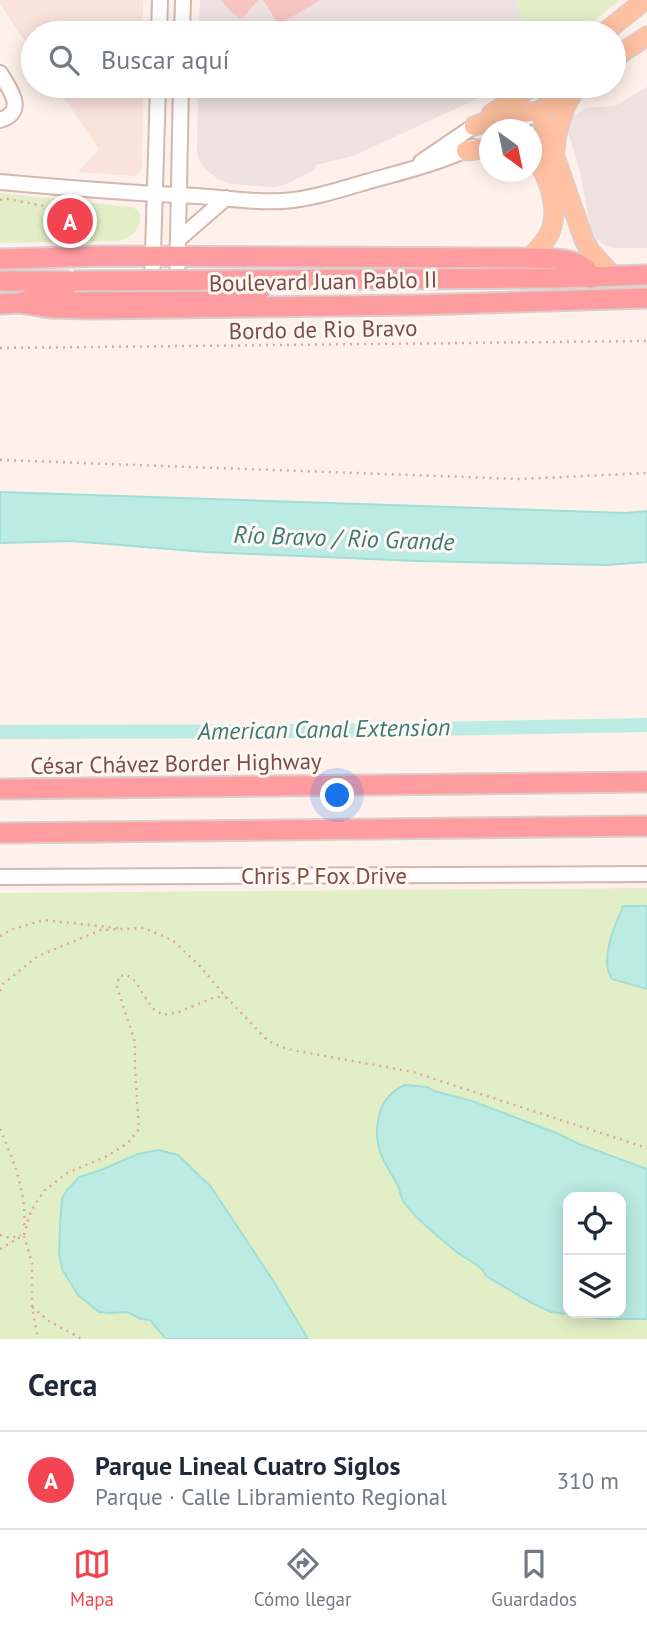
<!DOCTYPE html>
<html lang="es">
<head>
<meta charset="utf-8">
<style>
  body { margin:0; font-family:"PT Sans",sans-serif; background:#f6f6f7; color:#1f2937 }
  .controls { position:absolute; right:21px; bottom:21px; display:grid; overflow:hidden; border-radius:14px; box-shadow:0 4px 18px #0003 }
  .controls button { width:63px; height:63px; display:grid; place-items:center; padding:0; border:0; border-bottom:2px solid #e0e1e3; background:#fff; color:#1f2937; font:35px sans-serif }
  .compass { position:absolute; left:479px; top:119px; width:63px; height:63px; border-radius:50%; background:#fff; box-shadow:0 4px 18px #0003; rotate:147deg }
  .you { position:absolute; left:338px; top:796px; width:24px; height:24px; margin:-18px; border:5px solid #fff; border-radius:50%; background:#1a73e8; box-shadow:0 0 0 10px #1a73e833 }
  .badge { display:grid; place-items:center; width:46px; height:46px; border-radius:50%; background:#f34551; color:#fff; font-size:23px; font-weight:700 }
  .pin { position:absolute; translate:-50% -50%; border:4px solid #fff; box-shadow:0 2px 7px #0006 }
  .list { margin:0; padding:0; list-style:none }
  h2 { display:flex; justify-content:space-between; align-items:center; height:91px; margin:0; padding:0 28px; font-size:30px }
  h2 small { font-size:23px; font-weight:400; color:#747a83 }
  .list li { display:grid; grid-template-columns:46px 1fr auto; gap:21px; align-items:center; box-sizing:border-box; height:98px; padding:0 28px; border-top:2px solid #e0e1e3 }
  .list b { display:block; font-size:26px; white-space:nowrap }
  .list p { margin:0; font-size:23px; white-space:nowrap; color:#747a83 }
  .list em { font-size:23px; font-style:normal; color:#747a83 }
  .icon { flex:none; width:38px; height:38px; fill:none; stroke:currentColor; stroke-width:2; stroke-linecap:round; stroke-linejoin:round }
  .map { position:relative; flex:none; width:647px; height:1339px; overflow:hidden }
  .search { position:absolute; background:#fff; box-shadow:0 4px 18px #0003; left:21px; right:21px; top:21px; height:77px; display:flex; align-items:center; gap:18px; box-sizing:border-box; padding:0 24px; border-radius:38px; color:#747a83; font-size:26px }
  .sheet { height:189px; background:#fff }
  nav { display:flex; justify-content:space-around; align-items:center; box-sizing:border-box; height:98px; border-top:2px solid #e0e1e3; background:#fff; font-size:19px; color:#747a83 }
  nav a { display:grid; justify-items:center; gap:4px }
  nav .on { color:#f34551 }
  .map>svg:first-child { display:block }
  .residential { fill:#f9e3db }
  .industrial { fill:#eee2e0 }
  .green { fill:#e2efc6; fill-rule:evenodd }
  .water { fill:#bcebe4; stroke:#a1ded6; stroke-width:2; fill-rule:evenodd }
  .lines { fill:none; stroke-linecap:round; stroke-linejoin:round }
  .canal { stroke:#bcebe4; stroke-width:14 }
  .building { fill:#f7c5bf }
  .minor-casing { stroke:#d5b6b0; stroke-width:18 }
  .major-casing { stroke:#dbcdcc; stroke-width:21 }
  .highway-casing { stroke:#dbcdcc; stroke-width:23 }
  .path { stroke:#dda7a1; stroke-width:2.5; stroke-dasharray:2 5; stroke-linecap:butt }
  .minor { stroke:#fff; stroke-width:14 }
  .major { stroke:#ffc1a1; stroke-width:18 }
  .highway { stroke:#fe9c9f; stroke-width:19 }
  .highway-bridge-casing { stroke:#dbcdcc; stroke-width:23; stroke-linecap:butt }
  .highway-bridge { stroke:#fe9c9f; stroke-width:19 }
  .labels { text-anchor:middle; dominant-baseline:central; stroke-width:6; stroke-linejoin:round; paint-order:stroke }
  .street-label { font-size:23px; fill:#7e4d49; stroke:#fff7f3 }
  .water-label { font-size:24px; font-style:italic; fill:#387c74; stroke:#fff7f3 }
</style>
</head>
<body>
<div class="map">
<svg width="647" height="1339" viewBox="0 0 647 1339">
  <rect width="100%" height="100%" fill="#fef1eb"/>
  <g class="residential">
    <polygon points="0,0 143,0 143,33 33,33 33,53 0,4"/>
    <polygon points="56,86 143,86 142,168 139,174 134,176 78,172 99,149"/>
  </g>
  <g class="industrial">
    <polygon points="200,0 516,0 526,33 199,33"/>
    <polygon points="198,86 500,86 492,92 353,156 316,165 315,169 293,181 284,185 274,187 231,184 219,180 205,169 200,162 197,152"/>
    <polygon points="647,87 647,248 615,248 605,245 594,238 590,228 580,172 567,128 573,116 586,108 615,106"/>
  </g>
  <g class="green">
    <polygon points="516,0 620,0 579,33 526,33"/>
    <path d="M0,193L133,207L140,213C142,229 132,237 118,241L0,243Z"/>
    <path d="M647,888V1339H0V893ZM568,1197H621V1313H568Z"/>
  </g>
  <g class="water">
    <polygon points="0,492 626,513 647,511 647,562 607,565 417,561 206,552 71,541 0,543"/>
    <path d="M623,906H647V989L612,979C599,960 615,925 623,906Z"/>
    <path d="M405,1085L427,1087L434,1091L472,1101L559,1134L579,1144L647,1169V1319H604L551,1312L532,1303L486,1276C482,1265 467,1260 458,1253C443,1241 413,1216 403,1201C401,1197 400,1191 398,1186C386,1164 373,1149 378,1122C380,1104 389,1092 405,1085ZM621,1197V1313H568V1197Z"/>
    <polygon points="158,1150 178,1155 211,1187 274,1282 308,1339 166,1339 150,1320 141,1319 127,1312 110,1313 99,1312 78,1295 62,1269 59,1254 60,1226 62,1199 67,1190 79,1177 101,1170 138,1154"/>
  </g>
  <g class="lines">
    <polyline class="canal" points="0,732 327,731 647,725"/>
  </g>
  <g class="building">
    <polygon points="221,0 258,0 242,19 231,12"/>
    <polygon points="263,0 320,0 279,25"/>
  </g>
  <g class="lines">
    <g class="minor-casing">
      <g id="minor">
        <polyline points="159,33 160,0"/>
        <polyline points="182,33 183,0"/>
        <path d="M0,73C9,88 28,111 0,120"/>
        <polyline points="508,130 537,112"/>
        <polyline points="421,162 474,126"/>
        <path d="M0,182C66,188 131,193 197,196C226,198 255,203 283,201C311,199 339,190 366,182C402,172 439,163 473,147"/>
        <polyline points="179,239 226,198"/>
        <polyline points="152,287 158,86"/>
        <polyline points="177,287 181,86"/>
        <polyline points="0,877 647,874"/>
      </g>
    </g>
    <g class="major-casing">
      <g id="major">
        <polyline points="604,33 645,0"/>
        <polyline points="614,58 647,36"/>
        <polyline points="539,111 584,240 591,252 614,277"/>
        <polyline points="491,114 533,86"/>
        <polyline points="474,126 506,115 539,111 574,86"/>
        <path d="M555,150C557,127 563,107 576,88"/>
        <polyline points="466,151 490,148"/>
        <path d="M530,258C537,250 546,242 550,232C562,204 544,172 532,148"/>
      </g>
    </g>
    <g class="highway-casing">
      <g id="highway">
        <path d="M0,259L104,256L530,258C549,259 585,256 591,278"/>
        <polyline points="245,280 555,278 647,275"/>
        <polyline points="0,281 66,281"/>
        <polyline points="23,302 46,293 104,291 260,290"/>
        <polyline points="0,304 20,303 50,308 92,309 417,305 647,298"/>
        <polyline points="0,789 647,782"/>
        <polyline points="0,833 647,826"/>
      </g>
    </g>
    <g class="path">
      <polyline points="0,200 7,199 39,205 77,209"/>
      <polyline points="0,348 647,341"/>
      <polyline points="0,460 520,479 647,473"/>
      <polyline points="0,936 13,929 44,920 118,928"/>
      <polyline points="0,991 3,984 38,956 101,930 144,928 172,940 199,965 226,997 268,1041 287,1049 413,1072 647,1148"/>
      <path d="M0,1129C14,1161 27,1193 24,1230"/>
      <polyline points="0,1235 10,1238 21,1235"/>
      <polyline points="24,1236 32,1263 32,1307 38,1339"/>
      <polyline points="0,1249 24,1235 31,1211 44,1191 67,1173 107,1156 128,1143 139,1129 135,1070 135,1042 117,987 119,976 127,975 135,981 152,1008 163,1015 179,1012 215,997 226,997"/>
      <polyline points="32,1307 49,1321 82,1339"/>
    </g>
    <use href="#minor" class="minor"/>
    <use href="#major" class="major"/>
    <use href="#highway" class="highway"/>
    <g class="highway-bridge-casing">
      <polyline id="highway-bridge" points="74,281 245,280"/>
    </g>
    <use href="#highway-bridge" class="highway-bridge"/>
  </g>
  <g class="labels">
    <g class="street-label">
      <text transform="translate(323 281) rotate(-1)">Boulevard Juan Pablo II</text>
      <text transform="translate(323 329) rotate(-1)">Bordo de Rio Bravo</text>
      <text transform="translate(176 763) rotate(-1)">César Chávez Border Highway</text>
      <text x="324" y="875">Chris P Fox Drive</text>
    </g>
    <g class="water-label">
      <text transform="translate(344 538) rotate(2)">Río Bravo / Rio Grande</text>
      <text transform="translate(324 729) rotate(-1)">American Canal Extension</text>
    </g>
  </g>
</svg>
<div class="controls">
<button><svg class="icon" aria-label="locate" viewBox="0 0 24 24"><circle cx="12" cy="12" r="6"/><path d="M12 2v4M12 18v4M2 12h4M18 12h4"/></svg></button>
<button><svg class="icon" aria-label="layers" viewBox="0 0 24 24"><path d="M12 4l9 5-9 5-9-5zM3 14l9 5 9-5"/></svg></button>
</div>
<svg class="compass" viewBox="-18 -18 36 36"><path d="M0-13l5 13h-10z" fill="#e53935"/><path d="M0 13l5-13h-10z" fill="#747a83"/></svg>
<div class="you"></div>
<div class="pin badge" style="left:70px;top:221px">A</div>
<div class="search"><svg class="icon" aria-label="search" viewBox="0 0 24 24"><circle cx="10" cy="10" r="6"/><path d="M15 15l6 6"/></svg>Buscar aquí</div>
</div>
<section class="sheet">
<h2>Cerca<small></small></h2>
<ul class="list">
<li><span class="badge">A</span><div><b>Parque Lineal Cuatro Siglos</b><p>Parque · Calle Libramiento Regional</p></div><em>310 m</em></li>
</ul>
</section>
<nav>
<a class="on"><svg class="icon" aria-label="map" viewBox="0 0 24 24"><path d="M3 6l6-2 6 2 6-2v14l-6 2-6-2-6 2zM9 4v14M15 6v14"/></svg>Mapa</a>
<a><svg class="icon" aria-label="directions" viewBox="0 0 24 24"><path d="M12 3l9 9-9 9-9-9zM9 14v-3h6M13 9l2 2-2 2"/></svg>Cómo llegar</a>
<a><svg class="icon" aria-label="saved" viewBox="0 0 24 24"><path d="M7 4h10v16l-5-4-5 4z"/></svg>Guardados</a>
</nav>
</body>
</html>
